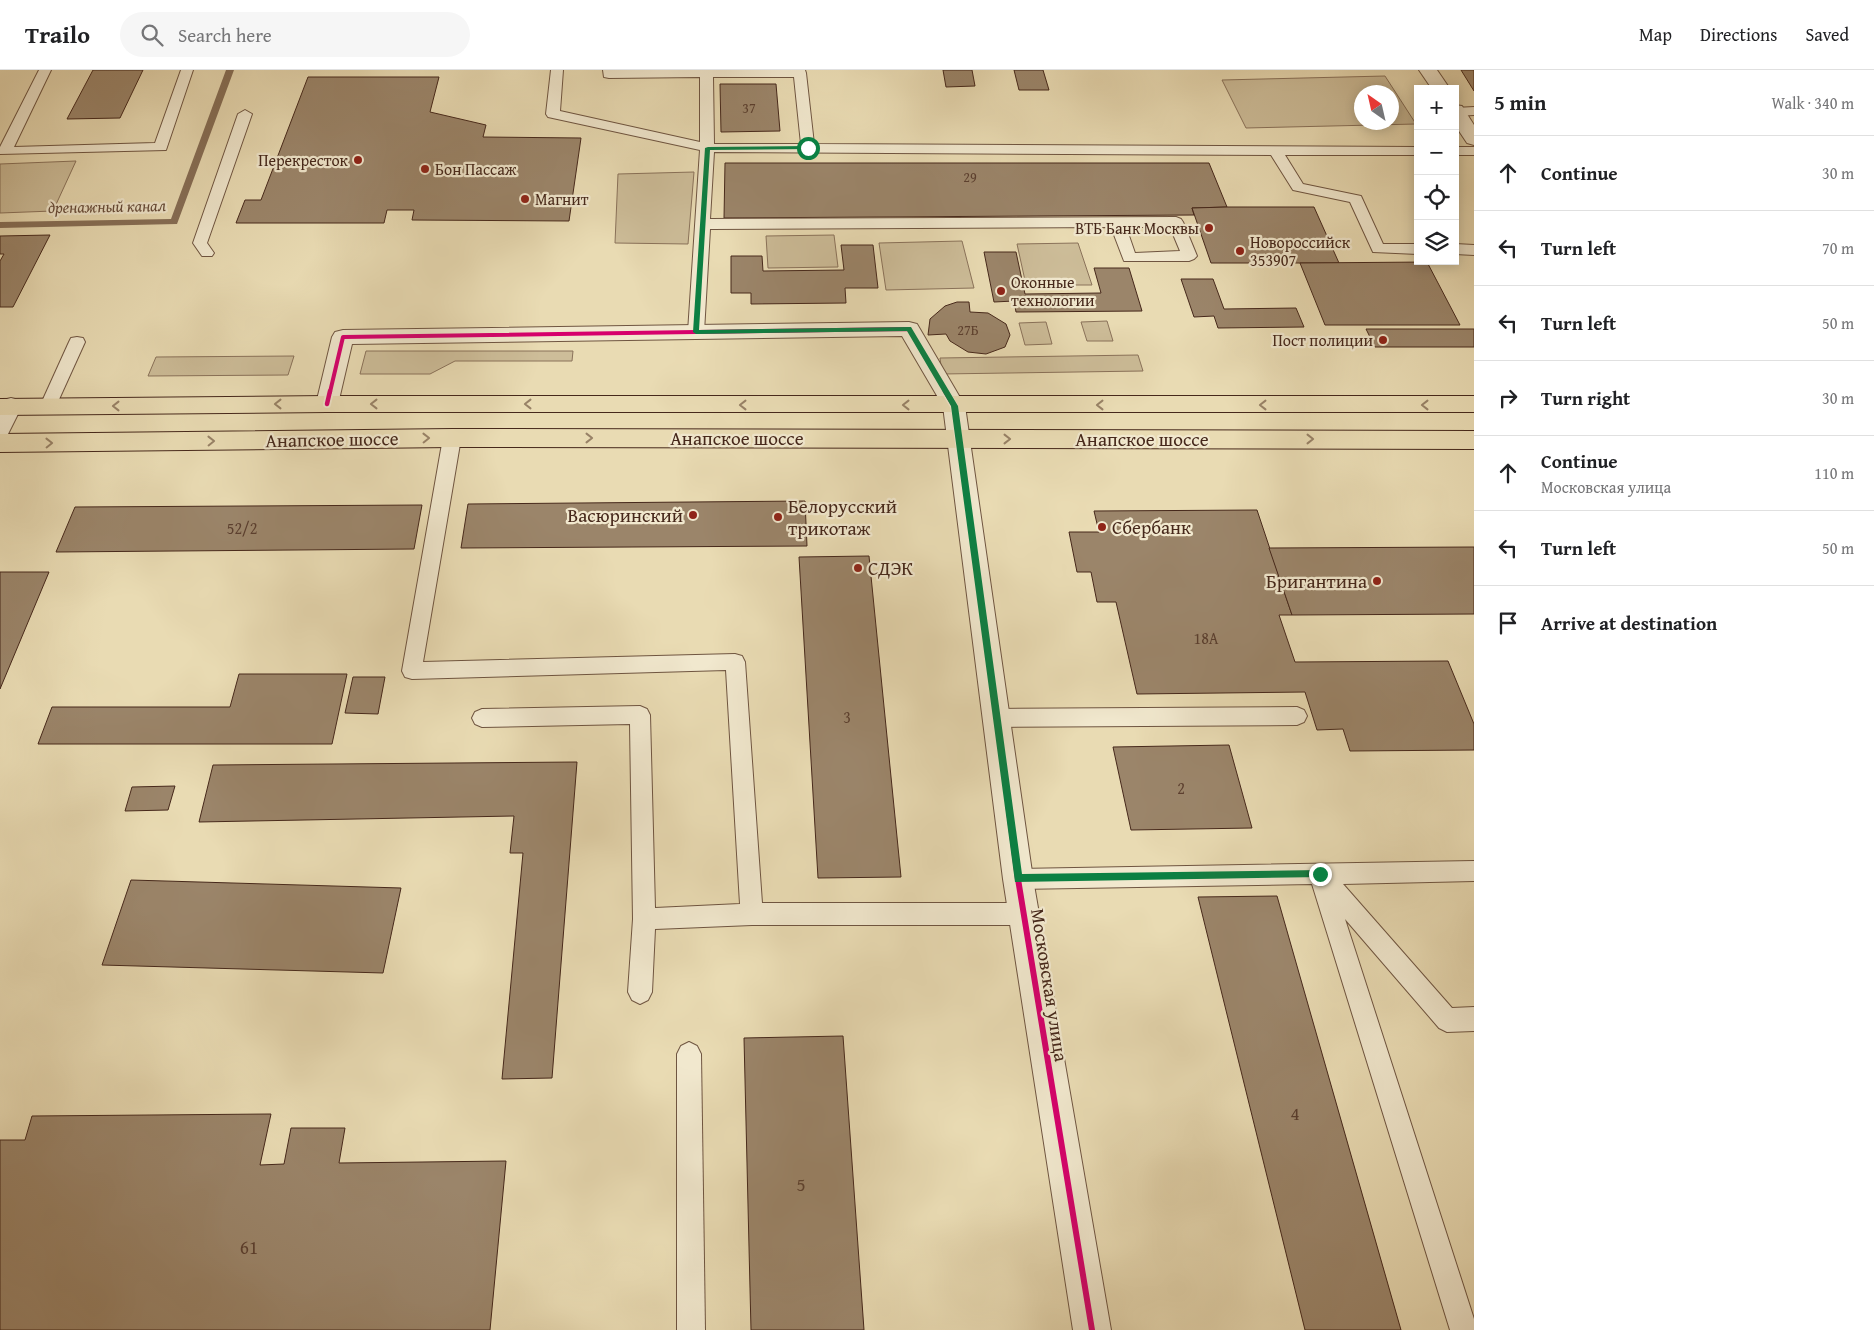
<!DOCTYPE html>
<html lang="en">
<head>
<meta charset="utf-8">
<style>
  body { margin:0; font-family:"Gentium Book Plus",serif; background:#f6f6f6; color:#202124 }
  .controls { position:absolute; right:15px; top:15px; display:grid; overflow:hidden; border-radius:0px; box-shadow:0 2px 12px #0003 }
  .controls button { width:45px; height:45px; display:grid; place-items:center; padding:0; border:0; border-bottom:1px solid #e0e0e0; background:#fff; color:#202124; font:25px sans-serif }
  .compass { position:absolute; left:1354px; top:15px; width:45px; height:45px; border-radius:50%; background:#fff; box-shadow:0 2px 12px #0003; rotate:326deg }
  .stop { position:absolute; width:15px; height:15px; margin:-11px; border:4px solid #0b8043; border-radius:50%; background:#fff }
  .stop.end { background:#0b8043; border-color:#fff; box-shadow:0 1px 5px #0008 }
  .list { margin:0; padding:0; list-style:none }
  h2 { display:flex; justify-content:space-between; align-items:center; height:65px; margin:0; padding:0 20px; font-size:21px }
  h2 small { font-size:16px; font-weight:400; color:#757577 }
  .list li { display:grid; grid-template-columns:32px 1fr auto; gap:15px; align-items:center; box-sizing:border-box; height:75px; padding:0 20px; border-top:1px solid #e0e0e0 }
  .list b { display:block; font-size:19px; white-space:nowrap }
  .list p { margin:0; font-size:16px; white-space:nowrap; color:#757577 }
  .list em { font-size:16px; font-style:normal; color:#757577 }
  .icon { flex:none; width:28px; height:28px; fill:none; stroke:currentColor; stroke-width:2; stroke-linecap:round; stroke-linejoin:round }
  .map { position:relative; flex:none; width:1474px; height:1260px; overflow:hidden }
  header { display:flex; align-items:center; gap:30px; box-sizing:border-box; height:70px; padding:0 25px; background:#fff; border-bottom:1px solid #e0e0e0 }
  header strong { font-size:24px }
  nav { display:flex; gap:28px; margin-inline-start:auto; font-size:18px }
  .search { width:350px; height:45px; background:#f6f6f6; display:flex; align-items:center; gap:12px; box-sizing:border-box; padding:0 18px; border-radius:28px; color:#757577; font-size:19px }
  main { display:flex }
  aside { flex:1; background:#fff }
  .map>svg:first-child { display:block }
  .green { fill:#cdbd99; stroke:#8a725a; fill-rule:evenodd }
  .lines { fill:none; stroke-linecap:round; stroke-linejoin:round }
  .stream { fill:#876f57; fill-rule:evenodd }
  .building { fill:#9b856a; stroke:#46281b }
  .service-casing { stroke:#6f5541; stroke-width:2 }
  .minor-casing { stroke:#6f5541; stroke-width:2 }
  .trunk-casing { stroke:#46281b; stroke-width:2 }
  .service { fill:#f1e8ce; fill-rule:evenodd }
  .minor { fill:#f1e8ce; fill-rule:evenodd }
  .trunk { fill:#e9dbb3; fill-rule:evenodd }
  .cycleway-far2-casing { stroke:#f1e8ce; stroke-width:6 }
  .cycleway-far1-casing { stroke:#f1e8ce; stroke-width:8 }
  .cycleway-casing { stroke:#f1e8ce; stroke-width:9 }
  .cycleway-far2 { stroke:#d6006c; stroke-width:4 }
  .cycleway-far1 { stroke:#d6006c; stroke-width:4.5 }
  .cycleway { stroke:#d6006c; stroke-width:6 }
  .oneway { stroke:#988267 }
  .route { fill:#0b8043 }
  .poi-dot { fill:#8f2418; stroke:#f1e8ce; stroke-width:2 }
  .labels { text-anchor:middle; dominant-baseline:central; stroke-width:4.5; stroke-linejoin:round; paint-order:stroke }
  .far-number-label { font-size:14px; fill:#5b3f2f }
  .far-poi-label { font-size:16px; fill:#46281b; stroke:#f1e8ce; text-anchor:start }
  .far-water-label { font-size:16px; font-style:italic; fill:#664b39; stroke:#f1e8ce }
  .number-label { font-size:16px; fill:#5b3f2f }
  .street-label { font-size:19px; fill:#46281b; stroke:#f1e8ce }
  .poi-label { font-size:19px; fill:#46281b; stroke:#f1e8ce; text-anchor:start }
  .near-number-label { font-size:19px; fill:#5b3f2f }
</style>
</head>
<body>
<header>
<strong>Trailo</strong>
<div class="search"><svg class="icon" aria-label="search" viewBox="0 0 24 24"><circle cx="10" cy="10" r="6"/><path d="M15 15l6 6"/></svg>Search here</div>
<nav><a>Map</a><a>Directions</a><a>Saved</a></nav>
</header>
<main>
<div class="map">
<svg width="1474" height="1260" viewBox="0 0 1474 1260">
  <rect width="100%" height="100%" fill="#e9dbb3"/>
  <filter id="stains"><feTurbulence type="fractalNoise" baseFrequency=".004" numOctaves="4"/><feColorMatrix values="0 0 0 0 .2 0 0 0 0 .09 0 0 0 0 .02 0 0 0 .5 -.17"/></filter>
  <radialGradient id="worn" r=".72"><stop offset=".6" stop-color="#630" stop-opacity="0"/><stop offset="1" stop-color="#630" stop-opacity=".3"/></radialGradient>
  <g class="green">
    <path d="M1385,6L1416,54L1246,58L1222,10ZM1362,22H1392V52H1362Z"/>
    <polygon points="76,91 53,141 0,143 0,94"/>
    <polygon points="694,102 688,174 615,173 618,104"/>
    <polygon points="834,165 838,197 768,198 766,166"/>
    <polygon points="962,171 974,218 886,220 879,173"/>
    <polygon points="1078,173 1092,215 1026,215 1017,174"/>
    <polygon points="1107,251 1113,271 1087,271 1081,252"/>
    <polygon points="1046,252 1052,274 1025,275 1019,253"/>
    <polygon points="366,281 573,281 572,291 455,291 430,304 360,304"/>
    <polygon points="1138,285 1143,301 942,304 940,288"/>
    <polygon points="294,286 288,305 148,306 156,287"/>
  </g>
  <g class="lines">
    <polygon class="stream" points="226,0 234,0 177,154 0,158 0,152 171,149"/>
  </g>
  <g class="building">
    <polygon points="93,0 143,0 120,48 67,49"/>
    <polygon points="943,0 972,0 975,16 946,17"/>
    <polygon points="1014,0 1043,0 1049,20 1019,20"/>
    <polygon points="1461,0 1474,0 1474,21"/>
    <polygon points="308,7 439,7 430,42 486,55 483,67 581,68 569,151 412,150 414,140 387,140 384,153 236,153 245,130 261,130"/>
    <polygon points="720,14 776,14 780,61 721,62"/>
    <polygon points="725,93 1209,93 1227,137 1192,138 1194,145 724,148"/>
    <polygon points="1227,137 1314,137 1339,193 1211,193 1192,138"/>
    <polygon points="50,165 13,237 0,237 0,191 4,184 0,184 0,166"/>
    <polygon points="841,175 873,175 878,218 845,218 846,233 751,234 751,223 731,223 731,186 762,186 763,201 844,200"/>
    <polygon points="984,182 1016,182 1025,224 1101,223 1094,198 1129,198 1142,241 1016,242 1014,231 994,232"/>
    <polygon points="1427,192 1460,255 1325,255 1300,193"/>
    <polygon points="1181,209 1213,209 1224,239 1296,238 1304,257 1218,258 1214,246 1194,247"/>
    <polygon points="957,232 969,232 970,242 988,243 1006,254 1010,265 1005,277 986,284 968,282 950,271 946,264 928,265 930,249 945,236"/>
    <polygon points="1366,259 1474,259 1474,277 1375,277"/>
    <polygon points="805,431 807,476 461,478 468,434"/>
    <polygon points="422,435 414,479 56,482 75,437"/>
    <polygon points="1257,440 1292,545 1279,545 1295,592 1448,591 1474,654 1474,680 1350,681 1343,659 1317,660 1305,622 1137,624 1116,532 1097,532 1091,502 1077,502 1069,462 1099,462 1094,441"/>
    <polygon points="1474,477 1474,544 1292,545 1269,478"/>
    <polygon points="869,486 901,807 818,808 799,487"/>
    <polygon points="0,502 49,502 0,619"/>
    <polygon points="239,604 347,604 332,674 38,674 52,637 230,637"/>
    <polygon points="353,607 385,607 378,644 345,643"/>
    <polygon points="1229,675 1252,758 1131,760 1113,677"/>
    <polygon points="577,692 552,1008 502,1009 523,783 510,783 514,746 199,752 213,695"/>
    <polygon points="175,716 168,740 125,741 132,717"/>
    <polygon points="131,810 401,818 383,903 102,895"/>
    <polygon points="1277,826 1401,1260 1305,1260 1198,827"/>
    <polygon points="843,966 864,1260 751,1260 744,968"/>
    <polygon points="271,1044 260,1095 284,1094 291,1058 345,1058 339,1093 506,1091 490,1260 0,1260 0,1070 25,1070 32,1046"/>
  </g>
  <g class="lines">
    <g class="service-casing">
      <g id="service">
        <polygon points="39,0 51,0 14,77 155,73 181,0 193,0 166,80 0,84 0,77"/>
        <path d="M551,0H563L560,41L700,72V7L609,8L604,7L603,0H805L806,3L814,74L1418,77V85H1285L1303,114L1361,126L1383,174H1418V184L1373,182L1350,132L1293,120L1271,85L714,82L710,149L1176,147L1181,149L1183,152L1197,186L1194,189L1189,191H1124L1111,157L710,159L704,262L702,266L696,267L690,266L688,262L700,80L548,47L546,44ZM713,7H794L801,74H714ZM1126,157H1170L1180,181L1135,183Z"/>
        <polygon points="1474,37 1474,45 1455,46 1455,38"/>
        <polygon points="245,40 252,44 207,173 214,183 212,186 202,186 193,173 238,44"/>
        <rect x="1455" y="77" width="19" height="8"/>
        <polygon points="1455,174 1474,175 1474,185 1455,184"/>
        <polygon points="77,267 83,268 85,272 56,336 54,340 48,342 42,340 40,336 69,272 71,268"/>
        <polygon points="452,362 458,364 461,368 423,592 735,584 742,586 745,592 762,833 1024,833 1032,836 1035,844 1032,852 1024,855 752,855 655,859 652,922 648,930 640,934 632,930 628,922 633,849 630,654 482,657 475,654 472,648 475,642 482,639 640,636 647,639 650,645 655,838 740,834 726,600 412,609 405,607 402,601 443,368 446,364"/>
        <polygon points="1297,637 1304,640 1307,646 1304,652 1297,655 996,657 989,654 986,648 989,642 996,639"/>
        <polygon points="1474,791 1474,811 1343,814 1452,938 1474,937 1474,961 1447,962 1439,958 1345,849 1474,1249 1474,1260 1450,1260 1312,814 1018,819 1010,816 1007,809 1010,802 1018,799"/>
        <polygon points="689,972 697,976 701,984 705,1260 677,1260 677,984 681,976"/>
      </g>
    </g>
    <g class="minor-casing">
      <g id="minor">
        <polygon points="1419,0 1437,0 1450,19 1432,19"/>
        <polygon points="1455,35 1462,36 1474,55 1474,75 1467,73 1455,55"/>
        <polygon points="909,252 917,254 965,336 1033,809 1111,1260 1073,1260 1003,809 943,336 902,266 352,274 338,334 335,340 327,342 319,340 316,334 332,267 335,262 343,260"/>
        <polygon points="11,328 19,330 22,336 8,364 0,366 0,335 3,330"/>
      </g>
    </g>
    <g class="trunk-casing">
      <g id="trunk">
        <polygon points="327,326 1474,326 1474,342 327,342 0,345 0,329"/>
        <polygon points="452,359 1474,361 1474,379 452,377 0,382 0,364"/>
      </g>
    </g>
    <use href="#service" class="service"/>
    <use href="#minor" class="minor"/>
    <use href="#trunk" class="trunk"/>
    <g class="cycleway-far2-casing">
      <polyline id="cycleway-far2" points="330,322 343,267 909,259 946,322"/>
    </g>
    <g class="cycleway-far1-casing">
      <g id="cycleway-far1">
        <polyline points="945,321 954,336 1008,734"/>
        <polyline points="327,334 330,321"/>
      </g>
    </g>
    <g class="cycleway-casing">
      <polyline id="cycleway" points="1008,733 1018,809 1092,1260"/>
    </g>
    <use href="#cycleway-far2" class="cycleway-far2"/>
    <use href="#cycleway-far1" class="cycleway-far1"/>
    <use href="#cycleway" class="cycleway"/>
  </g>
  <defs><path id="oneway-chevron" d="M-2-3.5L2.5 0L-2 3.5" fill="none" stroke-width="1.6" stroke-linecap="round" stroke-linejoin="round" transform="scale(1.25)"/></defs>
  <g class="oneway">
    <use href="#oneway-chevron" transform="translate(278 334) rotate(180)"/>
    <use href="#oneway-chevron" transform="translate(374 334) rotate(180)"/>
    <use href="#oneway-chevron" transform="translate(528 334) rotate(-180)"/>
    <use href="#oneway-chevron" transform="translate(743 335) rotate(-180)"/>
    <use href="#oneway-chevron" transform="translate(906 335) rotate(-180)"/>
    <use href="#oneway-chevron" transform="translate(1100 335) rotate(180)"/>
    <use href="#oneway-chevron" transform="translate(1263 335) rotate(180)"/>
    <use href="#oneway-chevron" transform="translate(1425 335) rotate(180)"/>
    <use href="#oneway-chevron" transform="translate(116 336) rotate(180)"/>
    <use href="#oneway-chevron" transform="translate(426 368) rotate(-1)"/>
    <use href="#oneway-chevron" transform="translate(589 368)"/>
    <use href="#oneway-chevron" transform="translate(1007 369)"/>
    <use href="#oneway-chevron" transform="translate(1310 369)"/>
    <use href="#oneway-chevron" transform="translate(211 371) rotate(-1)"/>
    <use href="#oneway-chevron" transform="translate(49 373) rotate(-1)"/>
  </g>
  <polygon class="route" points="808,76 810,79 710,80 699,260 911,257 958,336 1022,804 1320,800 1324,801 1324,807 1015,812 951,336 907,261 696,264 693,262 705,78 708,77"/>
  <g class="poi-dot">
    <circle cx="358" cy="90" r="5"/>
    <circle cx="425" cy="99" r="5"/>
    <circle cx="525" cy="129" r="5"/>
    <circle cx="1209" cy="158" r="5"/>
    <circle cx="1240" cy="181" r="5"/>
    <circle cx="1001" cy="221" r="5"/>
    <circle cx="1383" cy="270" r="5"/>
    <circle cx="693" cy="445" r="5"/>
    <circle cx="778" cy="447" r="5"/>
    <circle cx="1102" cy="457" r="5"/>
    <circle cx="858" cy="498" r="5"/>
    <circle cx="1377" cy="511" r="5"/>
  </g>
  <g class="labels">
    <g class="far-number-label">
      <text x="749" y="38">37</text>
      <text x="970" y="107">29</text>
      <text x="968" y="260">27Б</text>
    </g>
    <g class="far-poi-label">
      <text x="348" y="90" text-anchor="end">Перекресток</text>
      <text x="435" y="99">Бон Пассаж</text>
      <text x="535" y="129">Магнит</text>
      <text x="1199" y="158" text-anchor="end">ВТБ Банк Москвы</text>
      <text x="1250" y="172">Новороссийск<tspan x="1250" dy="18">353907</tspan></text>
      <text x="1011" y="212">Оконные<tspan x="1011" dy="18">технологии</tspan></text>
      <text x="1373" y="270" text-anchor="end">Пост полиции</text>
    </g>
    <g class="far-water-label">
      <text transform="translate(107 136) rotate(-1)">дренажный канал</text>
    </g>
    <g class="number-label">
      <text x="242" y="458">52/2</text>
      <text x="1206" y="568">18А</text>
      <text x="847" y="647">3</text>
      <text x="1181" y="718">2</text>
    </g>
    <g class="street-label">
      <text x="737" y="368">Анапское шоссе</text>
      <text transform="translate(332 369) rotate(-1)">Анапское шоссе</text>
      <text x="1142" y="369">Анапское шоссе</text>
      <text transform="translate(1050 915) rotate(81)">Московская улица</text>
    </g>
    <g class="poi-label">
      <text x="788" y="436">Белорусский<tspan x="788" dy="22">трикотаж</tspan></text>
      <text x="683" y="445" text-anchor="end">Васюринский</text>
      <text x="1112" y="457">Сбербанк</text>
      <text x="868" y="498">СДЭК</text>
      <text x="1367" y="511" text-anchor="end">Бригантина</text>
    </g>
    <g class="near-number-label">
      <text x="1295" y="1043">4</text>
      <text x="801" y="1114">5</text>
      <text x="249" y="1177">61</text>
    </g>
  </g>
  <rect width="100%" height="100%" filter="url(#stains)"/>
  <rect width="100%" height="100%" fill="url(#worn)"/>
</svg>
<div class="controls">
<button>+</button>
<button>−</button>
<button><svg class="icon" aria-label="locate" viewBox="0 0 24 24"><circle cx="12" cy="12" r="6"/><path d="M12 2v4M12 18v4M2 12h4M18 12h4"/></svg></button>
<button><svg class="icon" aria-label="layers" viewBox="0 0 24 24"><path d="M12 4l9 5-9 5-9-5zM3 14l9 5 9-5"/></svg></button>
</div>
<svg class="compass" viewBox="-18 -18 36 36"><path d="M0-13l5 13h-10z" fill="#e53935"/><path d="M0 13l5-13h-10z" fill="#757577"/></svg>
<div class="stop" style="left:808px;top:78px"></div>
<div class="stop end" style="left:1320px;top:804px"></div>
</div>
<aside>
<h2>5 min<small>Walk · 340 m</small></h2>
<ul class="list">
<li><svg class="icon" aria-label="ahead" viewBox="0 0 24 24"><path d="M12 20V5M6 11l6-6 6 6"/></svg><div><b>Continue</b></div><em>30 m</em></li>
<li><svg class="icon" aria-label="left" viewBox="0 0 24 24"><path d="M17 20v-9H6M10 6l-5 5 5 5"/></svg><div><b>Turn left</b></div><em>70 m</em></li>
<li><svg class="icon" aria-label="left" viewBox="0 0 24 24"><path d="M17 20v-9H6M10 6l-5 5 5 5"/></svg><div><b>Turn left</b></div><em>50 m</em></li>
<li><svg class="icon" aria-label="right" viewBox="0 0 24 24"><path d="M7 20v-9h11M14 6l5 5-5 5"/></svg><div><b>Turn right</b></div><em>30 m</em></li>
<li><svg class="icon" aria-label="ahead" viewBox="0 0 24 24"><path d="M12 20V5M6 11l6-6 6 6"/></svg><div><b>Continue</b><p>Московская улица</p></div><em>110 m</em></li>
<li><svg class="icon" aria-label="left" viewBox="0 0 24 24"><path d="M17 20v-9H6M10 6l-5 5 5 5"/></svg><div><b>Turn left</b></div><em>50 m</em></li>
<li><svg class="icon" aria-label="arrive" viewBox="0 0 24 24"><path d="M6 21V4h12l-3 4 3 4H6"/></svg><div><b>Arrive at destination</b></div></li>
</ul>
</aside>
</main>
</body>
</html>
